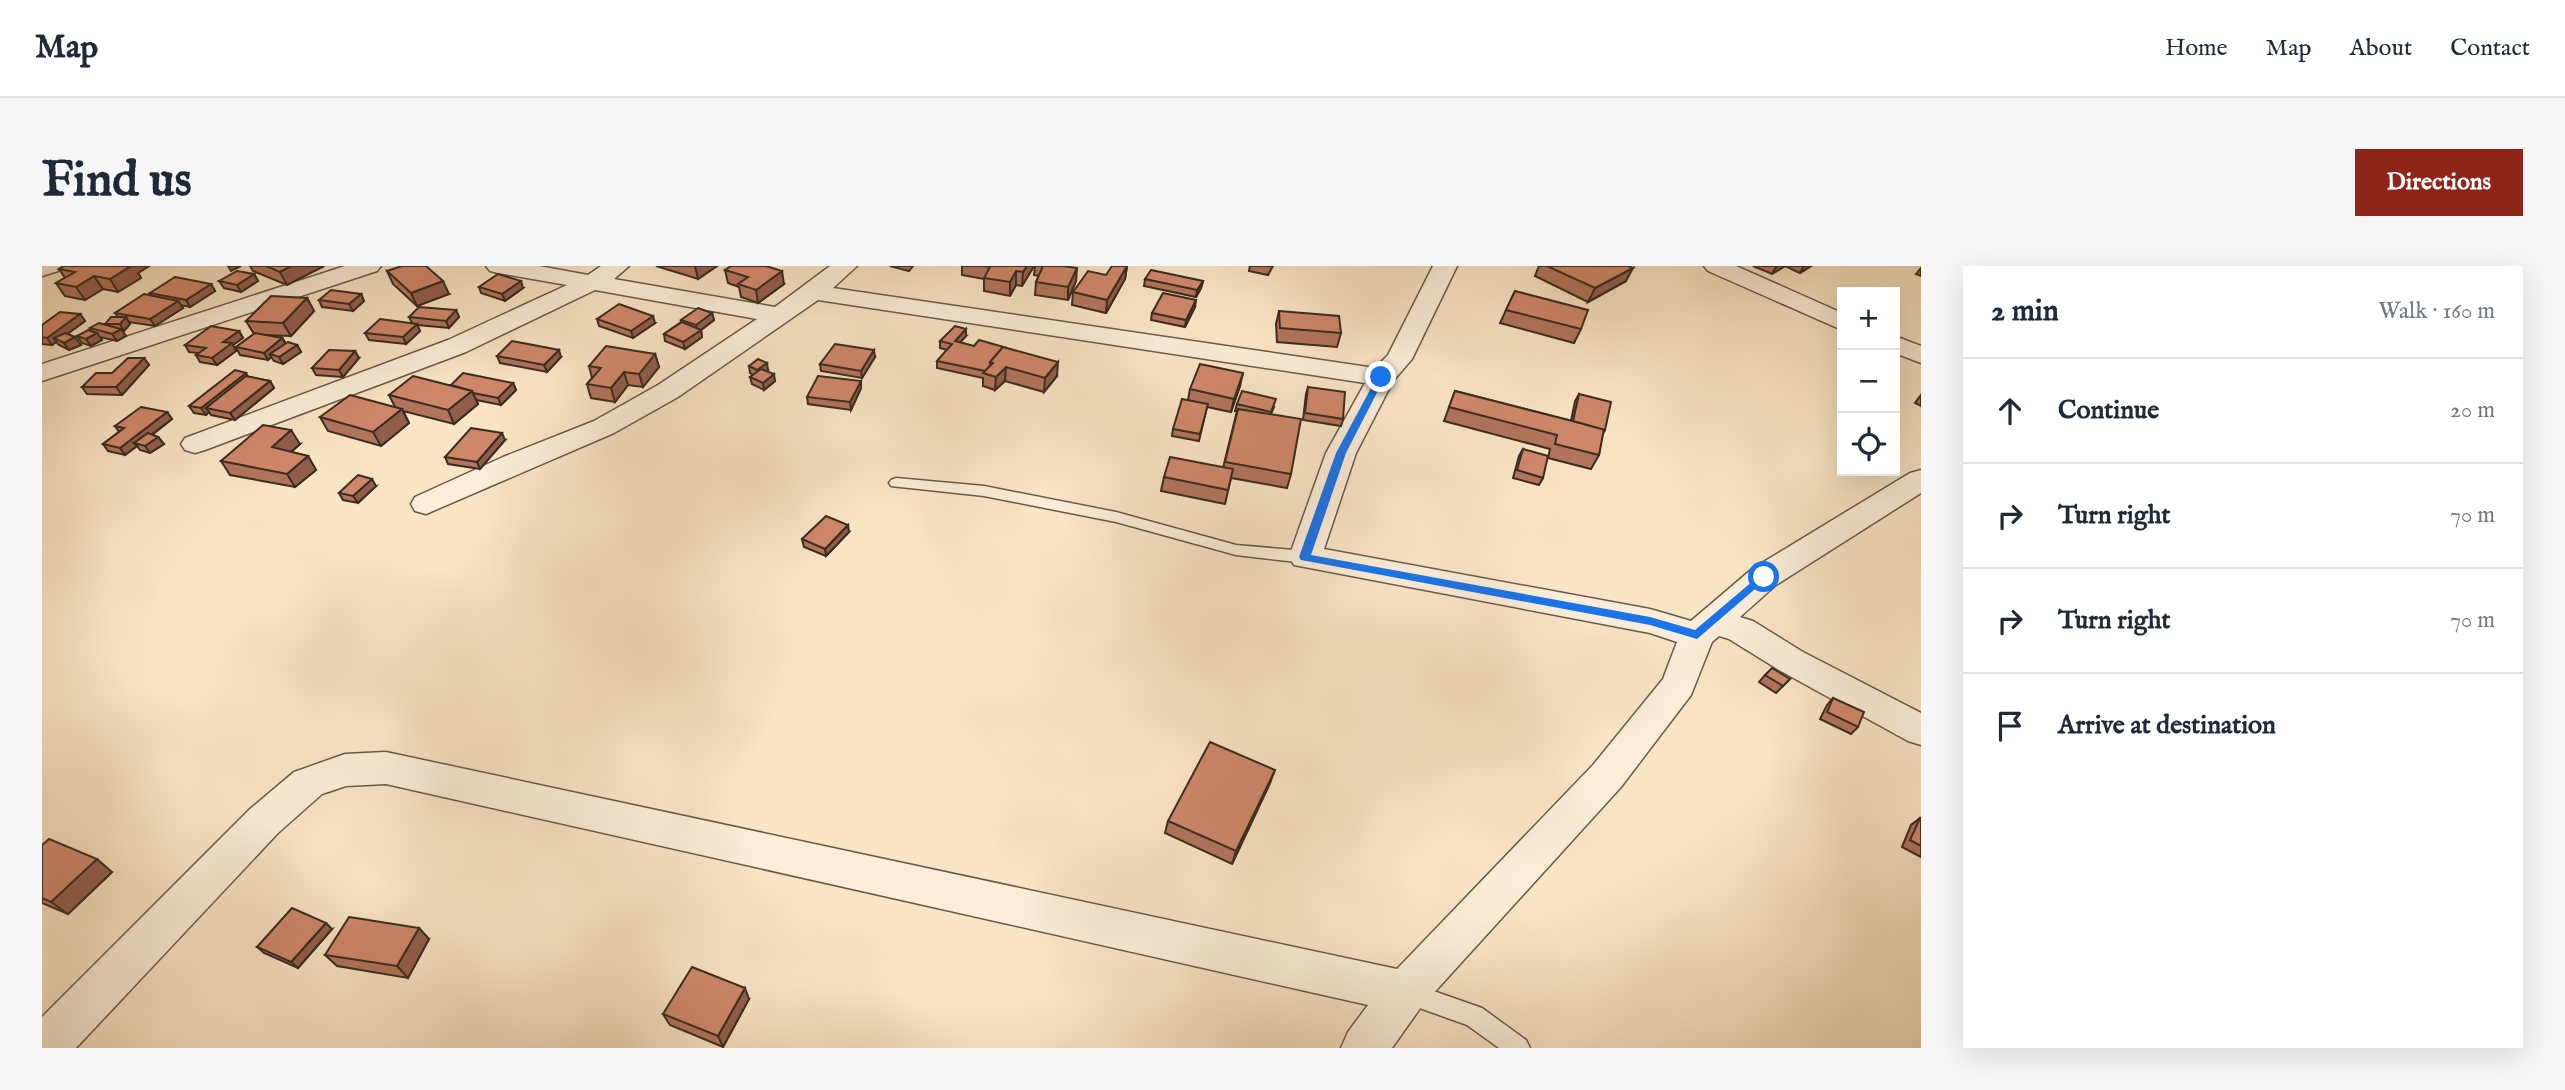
<!DOCTYPE html>
<html lang="en">
<head>
<meta charset="utf-8">
<style>
  body { margin:0; font-family:"IM FELL English",serif; background:#f6f6f7; color:#1f2937 }
  .controls { position:absolute; right:21px; top:21px; display:grid; overflow:hidden; border-radius:0px; box-shadow:0 7px 28px #0002 }
  .controls button { width:63px; height:63px; display:grid; place-items:center; padding:0; border:0; border-bottom:2px solid #e0e1e3; background:#fff; color:#1f2937; font:35px sans-serif }
  .stop { position:absolute; width:21px; height:21px; margin:-16px; border:5px solid #1a73e8; border-radius:50%; background:#fff }
  .stop.end { background:#1a73e8; border-color:#fff; box-shadow:0 2px 7px #0008 }
  .list { margin:0; padding:0; list-style:none }
  h2 { display:flex; justify-content:space-between; align-items:center; height:91px; margin:0; padding:0 28px; font-size:30px }
  h2 small { font-size:23px; font-weight:400; color:#747a83 }
  .list li { display:grid; grid-template-columns:46px 1fr auto; gap:21px; align-items:center; box-sizing:border-box; height:105px; padding:0 28px; border-top:2px solid #e0e1e3 }
  .list b { display:block; font-size:26px; white-space:nowrap }
  .list em { font-size:23px; font-style:normal; color:#747a83 }
  .icon { flex:none; width:38px; height:38px; fill:none; stroke:currentColor; stroke-width:2; stroke-linecap:round; stroke-linejoin:round }
  .map { position:relative; flex:none; width:1879px; height:782px; overflow:hidden; border-radius:0px }
  header { display:flex; align-items:center; gap:42px; box-sizing:border-box; height:98px; padding:0 35px; background:#fff; border-bottom:2px solid #e0e1e3 }
  header strong { font-size:33px }
  nav { display:flex; gap:38px; margin-inline-start:auto; font-size:24px }
  .intro { display:flex; align-items:center; justify-content:space-between; box-sizing:border-box; height:168px; padding:0 42px }
  h1 { margin:0; font-size:49px }
  .button { padding:18px 32px; border-radius:0px; background:#8f2418; color:#fff; font-size:24px; font-weight:700 }
  main { display:flex; gap:42px; padding:0 42px }
  aside { flex:1; background:#fff; border-radius:0px; box-shadow:0 7px 28px #0002 }
  .map>svg:first-child { display:block }
  .lines { fill:none; stroke-linecap:round; stroke-linejoin:round }
  .service-casing { stroke:#695a48; stroke-width:3 }
  .minor-casing { stroke:#695a48; stroke-width:3 }
  .service { fill:#fbedd9; fill-rule:evenodd }
  .minor { fill:#fbedd9; fill-rule:evenodd }
  .wall { fill:#b2745c; stroke:#392c1e; stroke-width:2 }
  .shaded-wall { fill:#915e4b; stroke:#392c1e; stroke-width:2 }
  .building { fill:#cf876b; stroke:#392c1e; stroke-width:2 }
  .route { fill:#1a73e8 }
</style>
</head>
<body>
<header>
<strong>Map</strong>
<nav><a>Home</a><a>Map</a><a>About</a><a>Contact</a></nav>
</header>
<div class="intro"><h1>Find us</h1><a class="button">Directions</a></div>
<main>
<div class="map">
<svg width="1879" height="782" viewBox="0 0 1879 782">
  <rect width="100%" height="100%" fill="#f9e4c4"/>
  <filter id="stains"><feTurbulence type="fractalNoise" baseFrequency=".00286" numOctaves="4"/><feColorMatrix values="0 0 0 0 .2 0 0 0 0 .09 0 0 0 0 .02 0 0 0 .5 -.17"/></filter>
  <radialGradient id="worn" r=".72"><stop offset=".6" stop-color="#630" stop-opacity="0"/><stop offset="1" stop-color="#630" stop-opacity=".3"/></radialGradient>
  <g class="lines">
    <g class="service-casing">
      <g id="service">
        <polygon points="854,212 942,220 1074,246 1194,279 1263,285 1271,291 1263,297 1194,289 1074,256 942,230 849,220 847,217 849,214"/>
        <polygon points="1363,715 1440,742 1484,774 1488,782 1457,782 1425,759 1355,734 1352,726 1355,718"/>
      </g>
    </g>
    <g class="minor-casing">
      <g id="minor">
        <polygon points="0,0 20,0 16,5 0,10"/>
        <polygon points="303,0 339,0 335,5 0,115 0,98"/>
        <polygon points="444,0 497,0 546,9 559,0 587,0 572,13 733,41 788,0 815,0 791,22 1333,102 1346,89 1391,0 1415,0 1370,93 1351,115 1314,187 1282,283 1608,343 1649,355 1710,303 1868,207 1879,204 1879,227 1734,319 1698,351 1711,355 1761,386 1879,447 1879,479 1866,475 1737,404 1687,373 1677,370 1670,376 1649,429 1579,521 1379,741 1350,782 1299,782 1306,766 1326,739 344,518 304,520 280,528 236,567 34,782 0,782 0,751 208,543 252,506 303,488 344,486 1355,703 1551,499 1621,413 1635,376 1608,367 1252,299 1247,291 1284,187 1323,117 776,34 636,131 572,167 384,248 373,245 369,238 373,231 461,191 552,155 616,119 715,53 553,24 424,86 163,184 153,187 143,184 139,178 143,172 406,74 525,19 456,7 448,5"/>
        <polygon points="1662,0 1694,0 1800,47 1800,64 1666,5"/>
        <polygon points="1853,70 1879,80 1879,97 1853,87"/>
      </g>
    </g>
    <use href="#service" class="service"/>
    <use href="#minor" class="minor"/>
  </g>
  <g class="wall">
    <polygon points="22,0 107,0 96,7 99,12 76,26 61,23 43,34 23,30 14,17 23,12 17,3"/>
    <polygon points="208,0 282,0 245,19 211,5"/>
    <polygon points="614,0 675,0 656,13"/>
    <polygon points="848,0 871,0 867,5"/>
    <polygon points="920,0 992,0 980,20 974,19 968,30 942,25 942,13 920,9"/>
    <polygon points="993,0 1021,0 1034,15 1026,34 993,29 994,16 997,10 992,9"/>
    <polygon points="1085,0 1083,13 1064,47 1030,39 1031,26"/>
    <polygon points="1208,0 1231,0 1226,9 1207,5"/>
    <polygon points="1497,0 1586,0 1584,15 1546,36 1493,10"/>
    <polygon points="1711,0 1769,0 1758,7 1743,0 1730,8"/>
    <polygon points="1879,2 1879,10 1874,8"/>
    <polygon points="683,4 742,18 716,37 699,31 697,21 686,17"/>
    <polygon points="345,5 407,28 375,40 351,18"/>
    <polygon points="212,8 216,15 199,26 182,22 177,15"/>
    <polygon points="1103,13 1161,15 1159,22 1154,31 1102,20"/>
    <polygon points="169,18 173,25 148,41 139,39 141,42 113,60 87,56 88,58 82,65 80,65 84,70 75,75 58,71 60,74 49,80 40,77 35,70 49,65 48,62 64,59 63,58 76,51 73,47 110,30 108,27"/>
    <polygon points="437,21 481,22 463,35 439,27"/>
    <polygon points="1473,25 1539,63 1532,77 1458,57"/>
    <polygon points="319,28 322,35 311,45 280,41 277,34"/>
    <polygon points="265,32 272,45 249,70 222,69 240,72 244,77 255,79 259,86 241,98 232,95 229,91 226,94 198,89 194,81 212,68 204,55"/>
    <polygon points="1153,41 1143,61 1109,54 1110,47"/>
    <polygon points="414,44 417,51 407,62 375,59 378,65 364,78 327,74 323,67 370,57 367,51"/>
    <polygon points="1237,45 1299,67 1295,81 1235,76 1234,58"/>
    <polygon points="670,47 672,54 659,64 660,71 643,83 623,75 622,68 639,56 639,54"/>
    <polygon points="38,48 43,55 25,68 39,79 27,84 17,79 14,76 10,79 0,78 0,59"/>
    <polygon points="555,53 613,57 591,72 557,60"/>
    <polygon points="197,65 201,72 191,79 194,85 175,99 158,96 154,89 156,87 147,86 143,79"/>
    <polygon points="924,70 918,76 1015,110 1002,126 963,115 953,124 941,120 941,112 895,102 895,95 905,84 898,82 898,75"/>
    <polygon points="613,88 617,101 601,121 586,119 573,136 549,132 545,118 550,112 547,100"/>
    <polygon points="455,90 519,91 505,106 458,97"/>
    <polygon points="833,91 820,112 779,105 778,98"/>
    <polygon points="102,92 107,99 80,129 45,128 40,121"/>
    <polygon points="317,92 301,111 274,109 270,102"/>
    <polygon points="707,100 726,104 725,105 733,115 722,124 710,118 708,111 711,109 708,107"/>
    <polygon points="207,111 228,115 232,122 193,154 169,149 167,146 164,149 152,147 147,140"/>
    <polygon points="819,115 819,122 809,144 766,138 765,131"/>
    <polygon points="471,117 474,124 459,139 434,134 436,138 412,158 361,145 367,157 339,180 286,165 278,151 353,141 347,129 409,119"/>
    <polygon points="1198,120 1189,146 1165,141 1157,175 1130,170 1131,163 1146,134 1148,123"/>
    <polygon points="1266,121 1301,153 1299,160 1261,154 1264,128"/>
    <polygon points="1413,125 1529,155 1533,135 1537,128 1563,164 1560,169 1557,189 1549,203 1506,192 1508,183 1402,155"/>
    <polygon points="1879,129 1879,140 1873,137"/>
    <polygon points="1195,138 1232,141 1229,148 1249,208 1245,222 1189,212 1183,238 1119,225 1122,211 1181,202 1195,145 1193,145"/>
    <polygon points="125,146 130,153 110,169 116,171 122,178 108,187 98,184 95,180 83,189 66,185 61,178 77,166 73,160"/>
    <polygon points="463,174 438,203 406,198 403,191"/>
    <polygon points="258,178 249,186 266,190 274,204 253,221 188,209 179,195"/>
    <polygon points="1481,183 1501,212 1497,219 1471,212 1477,190"/>
    <polygon points="334,220 316,237 301,234 297,227"/>
    <polygon points="807,266 784,290 762,281 760,273"/>
    <polygon points="1723,409 1748,413 1734,427 1717,416"/>
    <polygon points="1791,432 1816,461 1809,468 1778,453 1785,439"/>
    <polygon points="1228,517 1190,598 1123,567 1126,555"/>
    <polygon points="1878,552 1879,553 1879,591 1860,581 1869,559"/>
    <polygon points="0,579 70,606 26,648 0,637"/>
    <polygon points="290,663 256,702 222,687 215,681"/>
    <polygon points="387,673 366,712 295,700 283,689"/>
    <polygon points="707,733 681,781 628,759 621,748"/>
  </g>
  <g class="shaded-wall">
    <polygon points="89,0 107,0 96,7 99,12 76,26 68,13"/>
    <polygon points="186,0 199,0 189,5"/>
    <polygon points="249,0 282,0 245,19 238,6"/>
    <polygon points="653,0 675,0 656,13"/>
    <polygon points="985,0 992,0 980,20 981,6"/>
    <polygon points="1085,0 1083,13 1064,47 1065,34"/>
    <polygon points="1736,0 1743,0 1730,8 1734,1"/>
    <polygon points="1762,0 1769,0 1758,7"/>
    <polygon points="1035,2 1034,15 1026,34 1026,21"/>
    <polygon points="1591,2 1584,15 1546,36 1553,22"/>
    <polygon points="740,5 742,18 716,37 714,24"/>
    <polygon points="974,5 974,19 968,30 968,16"/>
    <polygon points="212,8 216,15 199,26 195,19"/>
    <polygon points="52,10 61,23 43,34 34,21"/>
    <polygon points="401,15 407,28 375,40 369,27"/>
    <polygon points="479,15 481,22 463,35 460,28"/>
    <polygon points="1161,15 1159,22 1154,31 1155,24"/>
    <polygon points="169,18 173,25 148,41 144,34"/>
    <polygon points="319,28 322,35 311,45 307,38"/>
    <polygon points="265,32 272,45 249,70 241,57"/>
    <polygon points="1154,34 1153,41 1143,61 1144,54"/>
    <polygon points="136,35 141,42 113,60 108,53"/>
    <polygon points="414,44 417,51 407,62 404,55"/>
    <polygon points="670,47 672,54 659,64 660,71 643,83 641,76 656,66 654,59"/>
    <polygon points="38,48 43,55 17,74 12,72 14,76 10,79 5,72"/>
    <polygon points="611,50 613,57 591,72 589,65"/>
    <polygon points="84,51 88,58 82,65 78,58"/>
    <polygon points="375,58 378,65 364,78 361,71"/>
    <polygon points="79,63 84,70 75,75 70,68"/>
    <polygon points="924,63 924,70 913,82 913,75"/>
    <polygon points="197,65 201,72 191,79 194,85 175,99 170,92 181,76"/>
    <polygon points="55,67 60,74 49,80 44,73"/>
    <polygon points="33,71 39,79 27,84 22,77"/>
    <polygon points="240,72 244,79 228,88 229,91 226,94 222,87"/>
    <polygon points="255,79 259,86 241,98 237,91"/>
    <polygon points="517,84 519,91 505,106 502,99"/>
    <polygon points="832,84 833,91 820,112 819,105"/>
    <polygon points="313,85 317,92 301,111 297,104"/>
    <polygon points="613,88 617,101 601,121 597,108"/>
    <polygon points="102,92 107,99 80,129 74,121"/>
    <polygon points="1016,96 1015,110 1002,126 1003,112"/>
    <polygon points="725,97 726,104 717,111 715,104"/>
    <polygon points="964,101 963,115 953,124 954,111"/>
    <polygon points="582,106 586,119 573,136 569,122"/>
    <polygon points="204,107 208,114 164,142 167,146 164,149 159,142"/>
    <polygon points="1201,107 1198,120 1189,146 1192,133"/>
    <polygon points="732,108 733,115 722,124 721,117"/>
    <polygon points="228,115 232,122 193,154 188,147"/>
    <polygon points="819,115 819,122 809,144 808,136"/>
    <polygon points="471,117 474,124 459,139 456,132"/>
    <polygon points="430,125 436,138 412,158 406,144"/>
    <polygon points="360,143 367,157 339,180 331,166"/>
    <polygon points="125,146 130,153 97,178 92,177 95,180 83,189 78,182"/>
    <polygon points="249,164 258,178 239,195 230,181"/>
    <polygon points="460,167 463,174 438,203 435,196"/>
    <polygon points="116,171 122,178 108,187 103,180"/>
    <polygon points="266,190 274,204 253,221 245,208"/>
    <polygon points="330,213 334,220 316,237 311,230"/>
    <polygon points="806,259 807,266 784,290 783,283"/>
    <polygon points="1233,504 1228,517 1190,598 1194,585"/>
    <polygon points="55,593 70,606 26,648 9,636"/>
    <polygon points="284,657 290,663 256,702 249,696"/>
    <polygon points="377,662 387,673 366,712 355,700"/>
    <polygon points="703,722 707,733 681,781 676,770"/>
  </g>
  <g class="building">
    <polygon points="22,0 89,0 68,13 52,10 34,21 14,17 33,6 17,3"/>
    <polygon points="224,0 249,0 238,6"/>
    <polygon points="360,0 384,0 401,15 369,27 345,5"/>
    <polygon points="689,0 724,0 740,5 714,24 696,18 706,11 683,4"/>
    <polygon points="943,0 985,0 981,6 974,5 968,16 942,12 948,1"/>
    <polygon points="1001,0 1021,0 1035,2 1026,21 994,16"/>
    <polygon points="1070,0 1085,0 1065,34 1031,26 1046,5 1064,9"/>
    <polygon points="1505,0 1586,0 1591,2 1553,22"/>
    <polygon points="1109,4 1161,15 1155,24 1103,13"/>
    <polygon points="195,5 212,8 195,19 177,15"/>
    <polygon points="456,8 479,15 460,28 437,21"/>
    <polygon points="133,11 169,18 144,34 108,27"/>
    <polygon points="289,24 319,28 307,38 277,34"/>
    <polygon points="1473,25 1546,44 1539,63 1464,44"/>
    <polygon points="1121,27 1154,34 1144,54 1110,47"/>
    <polygon points="102,28 136,35 108,53 73,47"/>
    <polygon points="229,30 265,32 241,57 204,55"/>
    <polygon points="577,38 611,50 589,65 555,53"/>
    <polygon points="377,41 414,44 404,55 367,51"/>
    <polygon points="656,42 670,47 654,59 639,54"/>
    <polygon points="1237,45 1297,50 1299,67 1238,62"/>
    <polygon points="18,46 38,48 5,72 0,71 0,59"/>
    <polygon points="69,51 84,51 78,58 63,58"/>
    <polygon points="338,53 375,58 361,71 323,67"/>
    <polygon points="640,56 659,64 641,76 622,68"/>
    <polygon points="57,57 79,63 70,68 48,62"/>
    <polygon points="169,60 197,65 181,76 190,77 170,92 154,89 164,82 143,79"/>
    <polygon points="913,60 924,63 913,75 932,80 937,74 965,82 961,81 948,96 948,100 943,105 895,95 910,78 898,75"/>
    <polygon points="46,64 55,67 44,73 35,70"/>
    <polygon points="23,67 33,71 22,77 12,72"/>
    <polygon points="213,67 240,72 222,87 194,81"/>
    <polygon points="470,75 517,84 502,99 455,90"/>
    <polygon points="246,76 255,79 237,91 228,88"/>
    <polygon points="793,78 832,84 819,105 778,98"/>
    <polygon points="564,80 613,88 597,108 582,106 569,122 545,118 559,102 547,100"/>
    <polygon points="961,81 1016,96 1003,112 964,101 954,111 941,107 951,97 948,96"/>
    <polygon points="287,84 313,85 297,104 270,102"/>
    <polygon points="86,92 102,92 74,121 40,121 54,107 70,107"/>
    <polygon points="716,93 725,97 715,104 707,100"/>
    <polygon points="1158,98 1201,107 1192,133 1148,123"/>
    <polygon points="719,103 732,108 721,117 708,111"/>
    <polygon points="193,104 204,107 159,142 147,140"/>
    <polygon points="421,107 471,117 456,132 431,127 430,125 409,119"/>
    <polygon points="204,110 228,115 188,147 164,142"/>
    <polygon points="371,110 430,125 406,144 347,129"/>
    <polygon points="776,110 819,115 808,136 765,131"/>
    <polygon points="1266,121 1303,126 1301,153 1263,147"/>
    <polygon points="1200,125 1234,133 1229,146 1195,138"/>
    <polygon points="1413,125 1562,163 1557,189 1513,178 1515,169 1407,141"/>
    <polygon points="1537,128 1569,136 1563,164 1531,155"/>
    <polygon points="308,129 360,143 331,166 278,151"/>
    <polygon points="1140,133 1166,138 1158,168 1131,163"/>
    <polygon points="99,141 125,146 78,182 61,178 82,162 73,160"/>
    <polygon points="1196,143 1259,153 1249,208 1183,196"/>
    <polygon points="221,159 249,164 230,181 266,190 245,208 179,195"/>
    <polygon points="429,162 460,167 435,196 403,191"/>
    <polygon points="106,167 116,171 103,180 92,177"/>
    <polygon points="1481,183 1506,190 1501,212 1475,204"/>
    <polygon points="1128,191 1191,203 1186,224 1122,211"/>
    <polygon points="316,209 330,213 311,230 297,227"/>
    <polygon points="784,250 806,259 783,283 760,273"/>
    <polygon points="1730,402 1748,413 1741,420 1723,409"/>
    <polygon points="1791,432 1822,446 1816,461 1785,446"/>
    <polygon points="1168,476 1233,504 1194,585 1126,555"/>
    <polygon points="1878,552 1879,553 1879,580 1868,574"/>
    <polygon points="7,573 55,593 9,636 0,632 0,579"/>
    <polygon points="250,642 284,657 249,696 215,681"/>
    <polygon points="307,651 377,662 355,700 283,689"/>
    <polygon points="650,701 703,722 676,770 621,748"/>
  </g>
  <polygon class="route" points="1339,108 1343,111 1304,187 1269,289 1608,351 1653,364 1718,309 1722,307 1727,311 1655,373 1608,359 1259,294 1257,291 1294,187 1335,111"/>
  <rect width="100%" height="100%" filter="url(#stains)"/>
  <rect width="100%" height="100%" fill="url(#worn)"/>
</svg>
<div class="controls">
<button>+</button>
<button>−</button>
<button><svg class="icon" aria-label="locate" viewBox="0 0 24 24"><circle cx="12" cy="12" r="6"/><path d="M12 2v4M12 18v4M2 12h4M18 12h4"/></svg></button>
</div>
<div class="stop" style="left:1722px;top:311px"></div>
<div class="stop end" style="left:1339px;top:111px"></div>
</div>
<aside>
<h2>2 min<small>Walk · 160 m</small></h2>
<ul class="list">
<li><svg class="icon" aria-label="ahead" viewBox="0 0 24 24"><path d="M12 20V5M6 11l6-6 6 6"/></svg><div><b>Continue</b></div><em>20 m</em></li>
<li><svg class="icon" aria-label="right" viewBox="0 0 24 24"><path d="M7 20v-9h11M14 6l5 5-5 5"/></svg><div><b>Turn right</b></div><em>70 m</em></li>
<li><svg class="icon" aria-label="right" viewBox="0 0 24 24"><path d="M7 20v-9h11M14 6l5 5-5 5"/></svg><div><b>Turn right</b></div><em>70 m</em></li>
<li><svg class="icon" aria-label="arrive" viewBox="0 0 24 24"><path d="M6 21V4h12l-3 4 3 4H6"/></svg><div><b>Arrive at destination</b></div></li>
</ul>
</aside>
</main>
</body>
</html>
